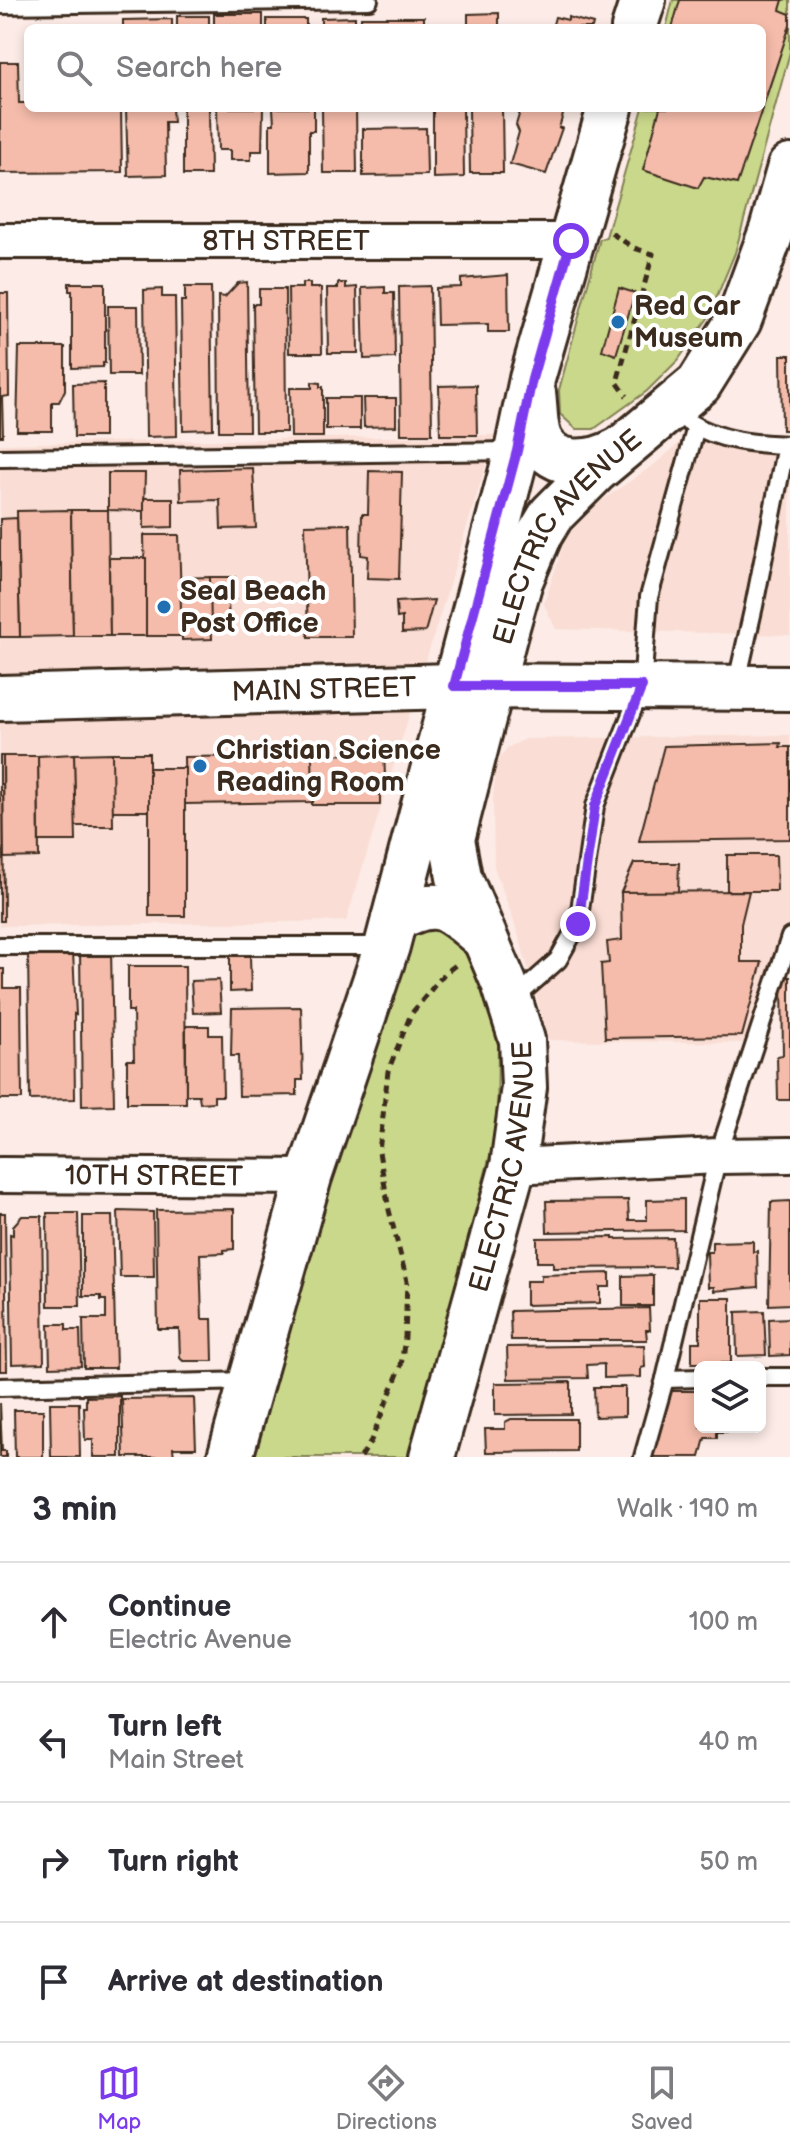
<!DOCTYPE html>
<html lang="en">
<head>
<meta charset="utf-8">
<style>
  body { margin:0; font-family:"Balsamiq Sans",sans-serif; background:#f7f7f7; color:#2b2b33 }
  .controls { position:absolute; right:24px; bottom:24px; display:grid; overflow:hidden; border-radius:12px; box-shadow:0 4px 12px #0003 }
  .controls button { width:72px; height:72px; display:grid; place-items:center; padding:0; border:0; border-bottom:2px solid #e1e1e2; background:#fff; color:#2b2b33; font:40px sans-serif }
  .stop { position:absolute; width:24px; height:24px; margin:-18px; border:6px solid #7c3aed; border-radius:50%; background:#fff }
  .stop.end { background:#7c3aed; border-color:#fff; box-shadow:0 2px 8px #0008 }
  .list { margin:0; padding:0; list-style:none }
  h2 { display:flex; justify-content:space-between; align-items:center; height:104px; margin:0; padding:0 32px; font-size:34px }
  h2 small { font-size:26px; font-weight:400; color:#7c7c81 }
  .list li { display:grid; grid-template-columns:52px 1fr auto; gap:24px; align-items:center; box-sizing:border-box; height:120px; padding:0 32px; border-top:2px solid #e1e1e2 }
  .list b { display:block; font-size:30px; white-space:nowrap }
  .list p { margin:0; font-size:26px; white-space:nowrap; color:#7c7c81 }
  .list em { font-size:26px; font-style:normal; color:#7c7c81 }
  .icon { flex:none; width:44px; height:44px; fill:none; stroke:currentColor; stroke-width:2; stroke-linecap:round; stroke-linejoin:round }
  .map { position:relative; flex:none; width:790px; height:1457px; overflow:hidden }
  .search { position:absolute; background:#fff; box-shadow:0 4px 12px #0003; left:24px; right:24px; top:24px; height:88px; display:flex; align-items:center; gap:20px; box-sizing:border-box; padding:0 28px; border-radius:12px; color:#7c7c81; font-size:30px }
  .sheet { height:584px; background:#fff }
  nav { display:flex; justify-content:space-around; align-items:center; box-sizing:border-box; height:112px; border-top:2px solid #e1e1e2; background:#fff; font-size:22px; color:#7c7c81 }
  nav a { display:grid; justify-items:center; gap:4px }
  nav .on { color:#7c3aed }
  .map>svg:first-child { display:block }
  .built { fill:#faddd4 }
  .green { fill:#cad88b; stroke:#828154; stroke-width:2 }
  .building { fill:#f5bcab; stroke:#3b2a1e; stroke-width:2 }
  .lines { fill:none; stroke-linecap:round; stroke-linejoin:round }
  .lane-casing { stroke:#3b2a1e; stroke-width:22 }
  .street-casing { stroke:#3b2a1e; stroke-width:40 }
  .secondary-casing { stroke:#3b2a1e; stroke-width:50 }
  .path { stroke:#3b2a1e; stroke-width:5; stroke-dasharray:8 6; stroke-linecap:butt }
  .lane { stroke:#fff; stroke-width:16 }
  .street { stroke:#fff; stroke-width:34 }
  .secondary { stroke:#fff; stroke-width:44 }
  .route { stroke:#7c3aed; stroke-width:10 }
  .poi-dot { fill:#1f6fb2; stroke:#fff; stroke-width:3 }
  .labels { text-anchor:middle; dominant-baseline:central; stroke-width:8; stroke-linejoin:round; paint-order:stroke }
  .street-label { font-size:28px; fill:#3b2a1e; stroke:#fff }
  .poi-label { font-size:28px; font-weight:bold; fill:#3b2a1e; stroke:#fff; text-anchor:start }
</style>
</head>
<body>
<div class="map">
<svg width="790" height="1457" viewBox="0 0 790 1457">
  <rect width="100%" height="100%" fill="#fcebe6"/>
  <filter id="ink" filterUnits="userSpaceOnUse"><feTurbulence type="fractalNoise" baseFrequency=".0125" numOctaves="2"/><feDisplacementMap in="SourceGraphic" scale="16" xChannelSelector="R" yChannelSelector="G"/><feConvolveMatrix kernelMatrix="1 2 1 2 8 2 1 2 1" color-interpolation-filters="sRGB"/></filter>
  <g filter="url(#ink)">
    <g class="built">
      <polygon points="706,421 755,436 790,436 790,635 556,629 544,604 566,537 600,502 655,464"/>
      <polygon points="495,435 346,921 0,926 0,444"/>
      <polygon points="790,735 790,934 749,1043 549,1040 517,930 494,866 493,799 496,765 507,748 526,739"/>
    </g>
    <g class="green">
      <polygon points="673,0 790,0 790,52 735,253 708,318 678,360 647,391 594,429 576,429 560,414 559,390 600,239 606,237 643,108 762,108 762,28 666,28"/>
      <polygon points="437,926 461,937 481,981 498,1044 497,1129 410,1457 255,1457 362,1068 398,956 417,931"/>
    </g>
    <g class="building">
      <polygon points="680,0 783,0 780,10 790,14 790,25 737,184 704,177 698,188 643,170 660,108 762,108 762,28 672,28"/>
      <polygon points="499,13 499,28 468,28 468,14"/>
      <rect x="214" y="14" width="49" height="14"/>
      <rect x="177" y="16" width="32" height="12"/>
      <polygon points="355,17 355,28 321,28 321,18"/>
      <rect x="361" y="17" width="63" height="11"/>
      <polygon points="555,17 568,20 568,17 593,24 592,28 552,28"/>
      <polygon points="172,19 172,28 123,28 123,20"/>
      <rect x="267" y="19" width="39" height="9"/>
      <polygon points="0,62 18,62 19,103 28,103 28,108 121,108 122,172 0,173"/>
      <polygon points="126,108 172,108 173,122 165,122 166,175 128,176"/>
      <polygon points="183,108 209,108 210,175 183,175"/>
      <polygon points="217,108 263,108 262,151 251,151 251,160 230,160 230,150 218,150"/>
      <polygon points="273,108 314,108 314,131 309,131 309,172 270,173 270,124 274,124"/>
      <polygon points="322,108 356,108 357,173 323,173"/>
      <polygon points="433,108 463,108 464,177 433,178"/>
      <polygon points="469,108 502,108 503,173 470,173"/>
      <polygon points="521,108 565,108 559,128 562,128 546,174 510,164 519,132 516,125"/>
      <polygon points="426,128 427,175 363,176 363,129"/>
      <polygon points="508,275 509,332 488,332 488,324 437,325 436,288 461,287 461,279"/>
      <polygon points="247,282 249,431 219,431 218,296 225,297 238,283"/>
      <polygon points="69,283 105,283 105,363 103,363 103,367 72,368 72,291 69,291"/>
      <polygon points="302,283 310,283 310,288 321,288 322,353 289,353 288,288 302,288"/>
      <polygon points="338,283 346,283 346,288 357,287 358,353 328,353 327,288 338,288"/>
      <polygon points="430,286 432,434 401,434 399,287"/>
      <polygon points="185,287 211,287 213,429 183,430 181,301 185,301"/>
      <polygon points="385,287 385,293 394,293 395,358 364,359 362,288"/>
      <polygon points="619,288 635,293 616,355 602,350"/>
      <polygon points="162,289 162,297 175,297 177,436 146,437 144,290"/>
      <polygon points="259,289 285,289 286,432 255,432 253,304 259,304"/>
      <polygon points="0,293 8,293 9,396 2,397 3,436 0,436"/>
      <polygon points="108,306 138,306 139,375 109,375"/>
      <polygon points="19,347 65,347 65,390 59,402 52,402 52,431 17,431"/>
      <polygon points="781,355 790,355 790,430 782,430"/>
      <polygon points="312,382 320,383 320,387 323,387 323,437 291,437 290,388 312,388"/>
      <polygon points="104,383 104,437 74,437 73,384"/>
      <polygon points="476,385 477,435 440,435 439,386"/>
      <rect x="326" y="398" width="34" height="31"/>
      <polygon points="363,398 396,398 396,426 364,427"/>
      <polygon points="253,468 256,528 221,529 220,500 181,501 180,470"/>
      <polygon points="369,471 402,472 399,579 367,578 368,556 361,555 362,514 368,514"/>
      <polygon points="108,473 145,473 144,511 108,510"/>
      <polygon points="144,498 173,498 173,527 144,528"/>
      <polygon points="71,510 73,636 20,637 17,511"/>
      <polygon points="71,510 108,510 110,636 73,636"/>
      <polygon points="17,518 20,637 0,637 0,519"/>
      <polygon points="350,524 352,637 308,637 305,525"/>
      <polygon points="144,535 179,535 182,636 146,636"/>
      <polygon points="109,558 146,558 146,636 110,636"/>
      <polygon points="210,577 212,639 182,640 180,578"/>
      <polygon points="210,577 235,577 236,599 228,599 229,629 211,630"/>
      <polygon points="434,600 425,632 402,633 402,617 397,618 396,602"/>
      <polygon points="781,743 780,747 790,747 790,839 639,841 664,746"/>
      <polygon points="354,749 384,749 385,778 380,778 380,805 312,805 312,755 354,754"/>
      <polygon points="312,750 313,802 185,804 184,757 275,756 275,751"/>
      <rect x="112" y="753" width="37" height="58"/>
      <polygon points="112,753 113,826 75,826 74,754"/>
      <polygon points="74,754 76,841 39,841 38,756"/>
      <polygon points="0,756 3,756 4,921 0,921"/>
      <polygon points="3,756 38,756 39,857 4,858"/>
      <rect x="149" y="768" width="36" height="148"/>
      <polygon points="727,855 776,855 777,891 727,891"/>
      <polygon points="634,863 679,863 678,892 621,892"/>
      <polygon points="749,891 741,924 741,962 762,962 742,1036 605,1038 601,964 609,963 607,942 622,940 621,892"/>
      <polygon points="111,949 114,1105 82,1106 80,950"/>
      <polygon points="28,952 73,952 76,1015 74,1014 75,1099 30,1100"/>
      <polygon points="230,956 250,956 251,991 230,992"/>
      <polygon points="128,966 185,966 186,1103 127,1103 127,1060 134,1060 133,1011 128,1011"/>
      <polygon points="0,969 4,969 4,988 21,988 22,1099 0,1099"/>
      <polygon points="782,977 790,977 790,1100 778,1100 777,1056 783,1055"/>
      <polygon points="219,980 221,1012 193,1013 191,981"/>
      <polygon points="301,1007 303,1080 297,1080 297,1095 239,1096 238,1056 231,1056 232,1008"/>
      <polygon points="186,1026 209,1026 209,1035 222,1035 223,1096 214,1096 214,1102 200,1103 199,1095 186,1095"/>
      <polygon points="684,1199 684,1230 547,1232 546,1201 628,1200 629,1220 647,1220 647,1200"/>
      <polygon points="790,1201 790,1304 769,1305 771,1202"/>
      <polygon points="234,1209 234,1249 224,1250 224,1253 200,1254 202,1319 212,1319 213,1361 183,1361 180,1358 179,1329 158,1329 156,1210"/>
      <polygon points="118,1211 153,1212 154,1277 120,1277"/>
      <polygon points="0,1213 5,1213 7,1371 0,1371"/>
      <polygon points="47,1213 78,1213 80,1306 48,1306"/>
      <polygon points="22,1216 42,1216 44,1363 12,1364 10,1234 13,1235 13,1226"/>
      <polygon points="83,1216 112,1216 116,1368 84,1368 83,1319 106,1319 106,1300 101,1300 101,1296 83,1296"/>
      <polygon points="613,1237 613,1239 673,1238 674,1267 553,1268 553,1262 537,1262 537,1238"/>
      <polygon points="753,1241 753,1252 757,1251 758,1287 714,1291 714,1287 708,1287 707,1252 712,1252 712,1242"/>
      <polygon points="610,1273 610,1287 600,1287 600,1303 526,1305 526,1281 541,1281 541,1275"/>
      <polygon points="653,1275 653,1306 623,1306 623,1276"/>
      <polygon points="700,1298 731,1298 731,1363 692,1363 692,1342 700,1342"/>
      <polygon points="649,1308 650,1330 646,1330 647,1340 511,1340 510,1311"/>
      <polygon points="764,1311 766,1355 737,1356 736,1312"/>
      <polygon points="790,1318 790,1355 770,1356 769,1319"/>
      <polygon points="49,1324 66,1324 66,1330 80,1330 81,1366 50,1367"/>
      <polygon points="644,1345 645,1367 641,1368 641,1377 604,1378 604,1364 587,1365 588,1378 508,1379 507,1347"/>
      <polygon points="571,1382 571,1414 495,1415 495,1383"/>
      <polygon points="594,1387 625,1387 625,1416 595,1417"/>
      <polygon points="666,1391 700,1391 700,1427 727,1427 727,1432 717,1432 717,1438 705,1438 700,1457 649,1457"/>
      <polygon points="120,1396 120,1457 93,1457 93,1440 85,1440 84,1407 86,1407 86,1397"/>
      <polygon points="194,1398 196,1448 173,1448 174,1457 124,1457 122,1399"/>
      <polygon points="0,1403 2,1451 6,1451 6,1457 0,1457"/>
      <polygon points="50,1403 79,1403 80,1457 51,1457"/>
      <polygon points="14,1410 43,1410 43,1457 15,1457"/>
      <polygon points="511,1419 576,1419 576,1451 486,1452 485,1429 505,1429 505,1422"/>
    </g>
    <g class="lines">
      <g class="lane-casing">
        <g id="lane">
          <polyline points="0,5 369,0"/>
          <path d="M688,422C720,441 753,444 790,445"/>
          <polyline points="0,458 514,451"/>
          <polyline points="736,686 754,606 786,445"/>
          <polyline points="0,946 382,946"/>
          <polyline points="514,999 558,960 578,924 595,806 642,686 649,597 696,427"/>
          <polyline points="760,1377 790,1377"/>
          <polyline points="665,1379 700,1378"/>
          <polyline points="0,1387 250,1381"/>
          <polyline points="643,1457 665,1379 718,1156 790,937"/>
        </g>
      </g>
      <g class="street-casing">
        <g id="street">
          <path id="s1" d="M0,241H571"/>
          <polyline points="513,1166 718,1156 790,1155"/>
          <path id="s2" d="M0,1175L309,1177"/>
        </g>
      </g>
      <g class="secondary-casing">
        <g id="secondary">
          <polyline points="634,28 643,0"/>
          <path d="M533,393C535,406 534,425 539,438C552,470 593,464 617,451"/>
          <path id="s3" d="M0,698L454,686L790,688"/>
          <path d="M394,919C440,896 447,907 483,937"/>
          <polyline points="230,1457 309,1177 387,946 517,451 532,379 610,108"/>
          <path id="s4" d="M432,1457L513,1166L524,1087L522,1040L504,983L459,877L452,839L504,637L520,581L540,534L552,514L595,471L699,384L739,320L772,230L790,167"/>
        </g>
      </g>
      <g class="path">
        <polyline points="611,233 634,248 653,254 617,382 627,396"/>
        <polyline points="361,1457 370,1443 401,1366 405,1337 407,1281 389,1210 379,1152 388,1071 411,1014 444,974 457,964"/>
      </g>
      <use href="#lane" class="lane"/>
      <use href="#street" class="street"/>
      <use href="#secondary" class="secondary"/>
    </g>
  </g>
  <g class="lines" filter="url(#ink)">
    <polyline class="route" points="571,241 532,379 517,451 454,686 642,686 595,806 578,924"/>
  </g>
  <g class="poi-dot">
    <circle cx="618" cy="322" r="8"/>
    <circle cx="164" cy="607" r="8"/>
    <circle cx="200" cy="766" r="8"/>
  </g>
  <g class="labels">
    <g class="street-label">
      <text stroke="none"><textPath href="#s1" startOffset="286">8TH STREET</textPath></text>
      <text stroke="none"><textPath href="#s4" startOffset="972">ELECTRIC AVENUE</textPath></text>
      <text stroke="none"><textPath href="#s3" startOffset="324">MAIN STREET</textPath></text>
      <text stroke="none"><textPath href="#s4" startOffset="300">ELECTRIC AVENUE</textPath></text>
      <text stroke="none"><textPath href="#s2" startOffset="154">10TH STREET</textPath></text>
    </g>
    <g class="poi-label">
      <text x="634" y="306">Red Car<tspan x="634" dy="32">Museum</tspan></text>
      <text x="180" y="591">Seal Beach<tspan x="180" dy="32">Post Office</tspan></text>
      <text x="216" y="750">Christian Science<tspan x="216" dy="32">Reading Room</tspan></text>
    </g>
  </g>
</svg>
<div class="controls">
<button><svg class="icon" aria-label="layers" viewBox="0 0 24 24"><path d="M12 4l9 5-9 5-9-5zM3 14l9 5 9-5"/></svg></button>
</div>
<div class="stop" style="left:571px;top:241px"></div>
<div class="stop end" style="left:578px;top:924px"></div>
<div class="search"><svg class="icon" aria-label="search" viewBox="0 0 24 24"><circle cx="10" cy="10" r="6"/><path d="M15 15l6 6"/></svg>Search here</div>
</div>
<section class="sheet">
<h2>3 min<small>Walk · 190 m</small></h2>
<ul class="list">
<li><svg class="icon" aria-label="ahead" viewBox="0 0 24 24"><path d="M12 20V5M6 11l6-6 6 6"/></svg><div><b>Continue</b><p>Electric Avenue</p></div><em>100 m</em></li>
<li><svg class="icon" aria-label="left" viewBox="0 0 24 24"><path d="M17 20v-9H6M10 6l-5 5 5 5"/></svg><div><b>Turn left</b><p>Main Street</p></div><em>40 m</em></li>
<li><svg class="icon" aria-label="right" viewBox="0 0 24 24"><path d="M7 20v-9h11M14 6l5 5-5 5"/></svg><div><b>Turn right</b></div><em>50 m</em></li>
<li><svg class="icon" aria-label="arrive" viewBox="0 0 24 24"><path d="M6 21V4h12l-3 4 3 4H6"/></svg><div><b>Arrive at destination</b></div></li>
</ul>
</section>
<nav>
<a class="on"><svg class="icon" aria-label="map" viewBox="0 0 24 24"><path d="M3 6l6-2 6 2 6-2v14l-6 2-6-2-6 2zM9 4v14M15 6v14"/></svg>Map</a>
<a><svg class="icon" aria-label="directions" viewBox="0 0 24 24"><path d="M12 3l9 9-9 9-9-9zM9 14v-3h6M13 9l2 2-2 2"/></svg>Directions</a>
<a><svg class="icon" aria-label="saved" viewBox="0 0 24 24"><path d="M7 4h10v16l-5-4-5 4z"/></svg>Saved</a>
</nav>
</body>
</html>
